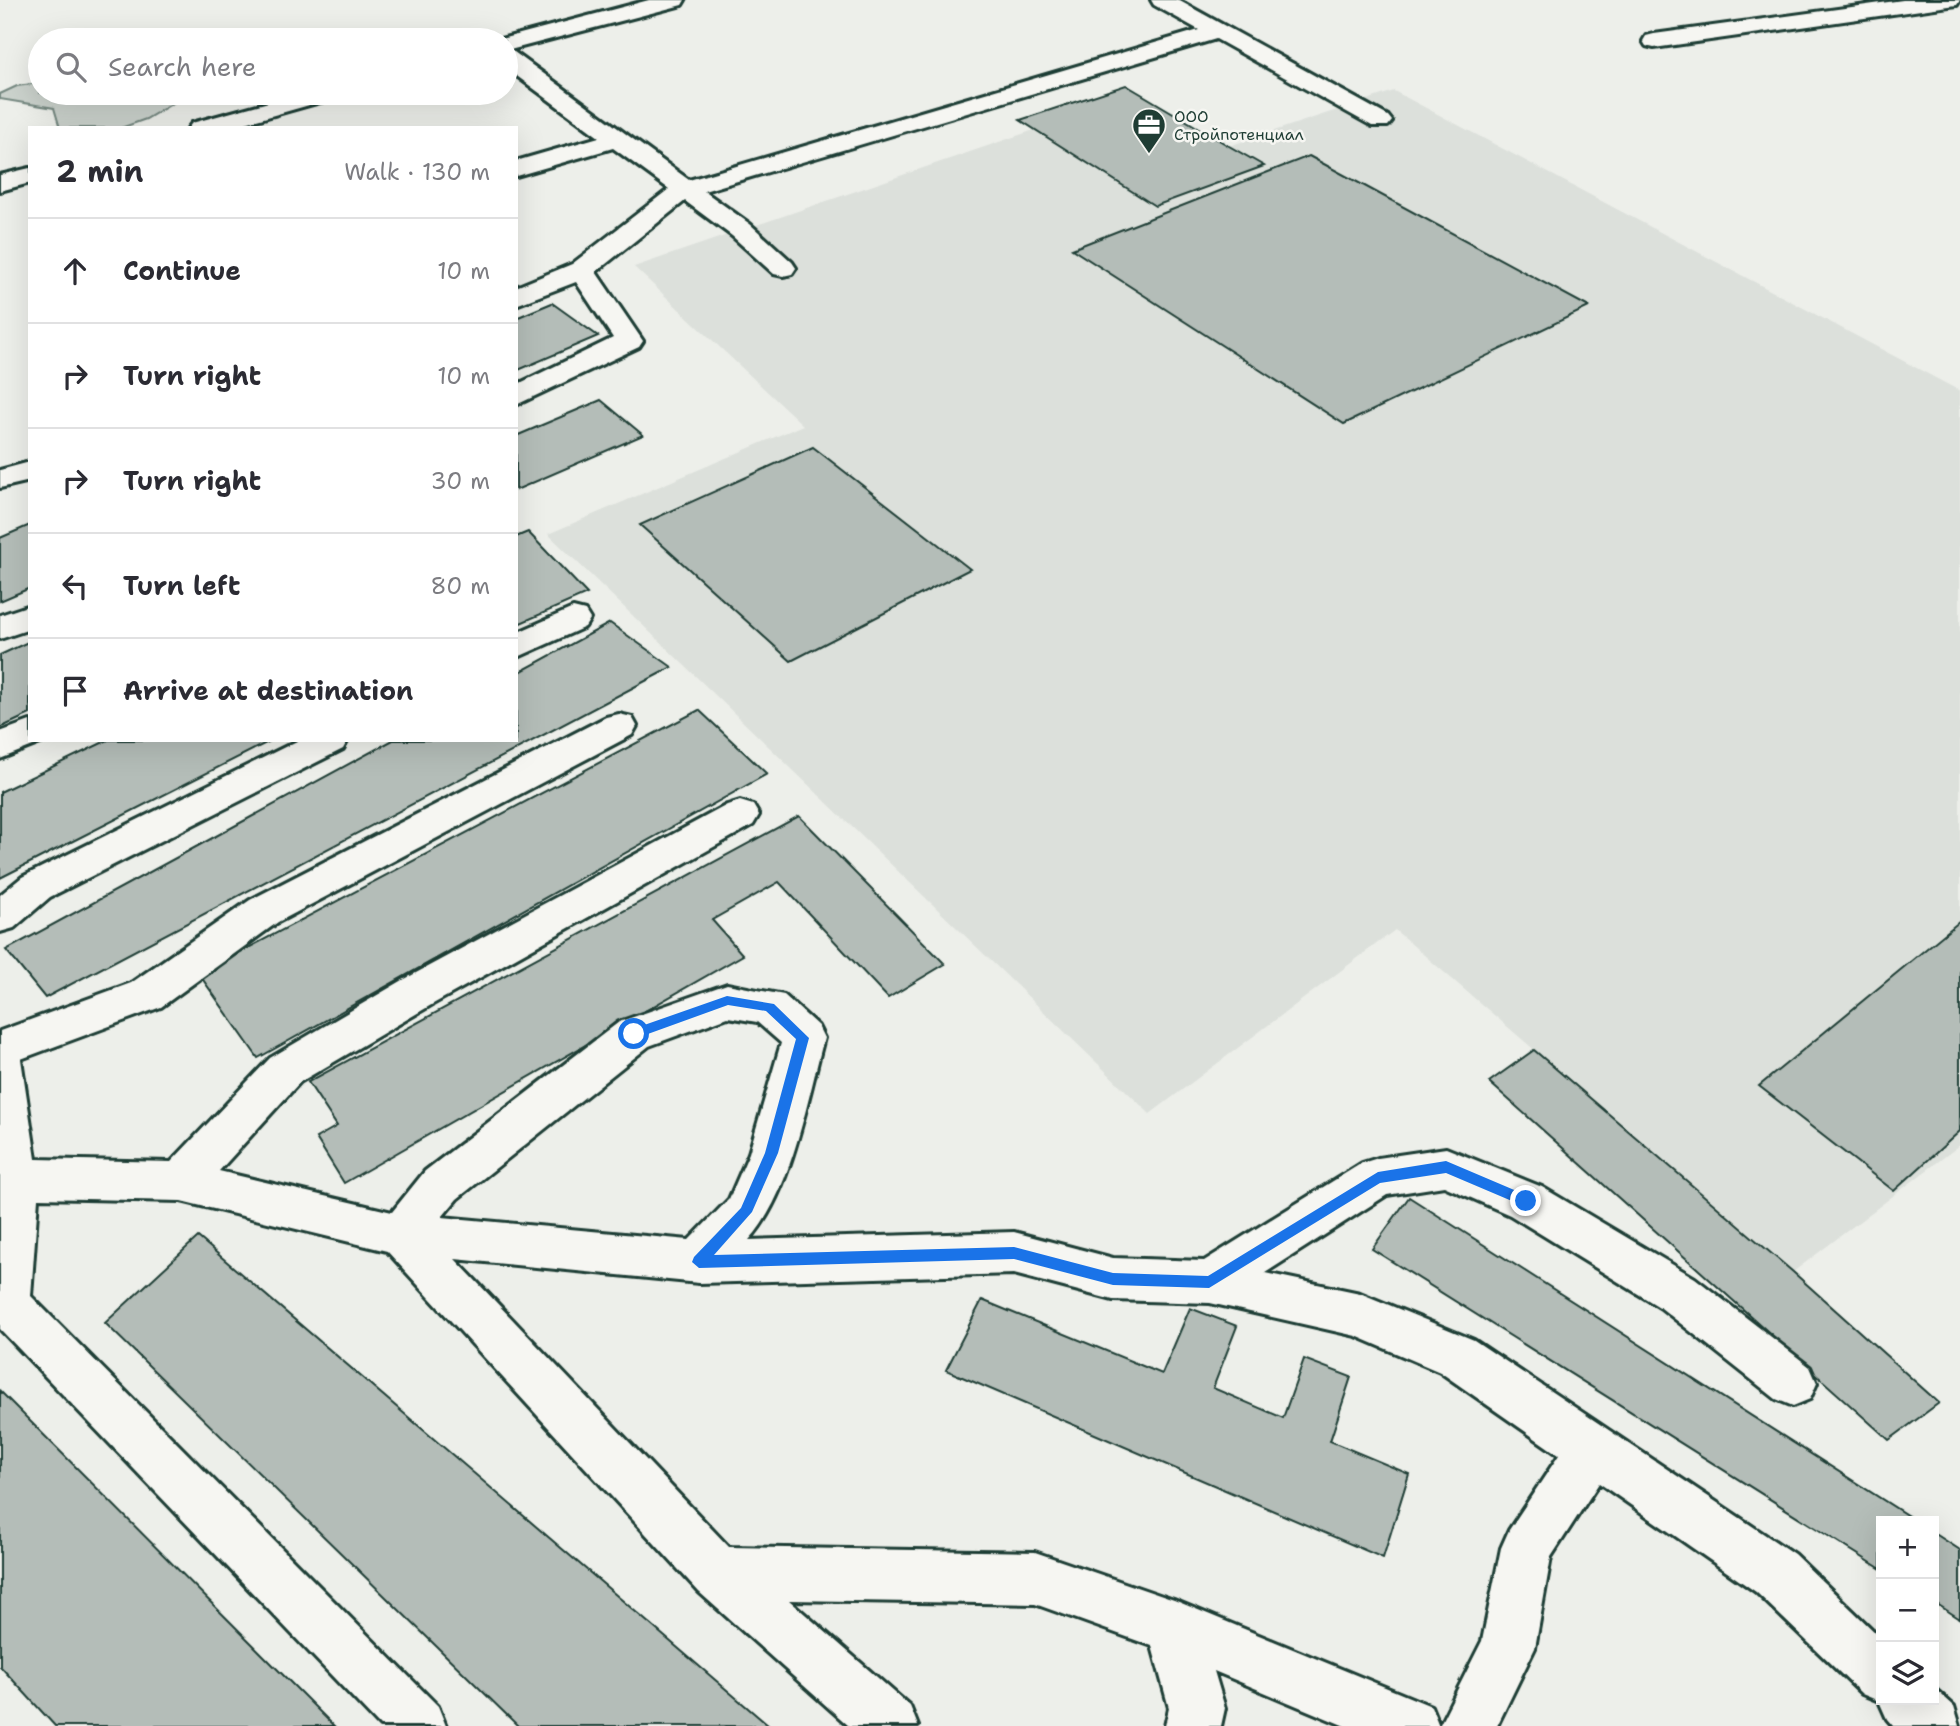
<!DOCTYPE html>
<html lang="en">
<head>
<meta charset="utf-8">
<style>
  body { margin:0; font-family:"Shantell Sans",sans-serif; background:#f2f2f3; color:#2b2b33 }
  .controls { position:absolute; right:21px; bottom:21px; display:grid; overflow:hidden; border-radius:0px; box-shadow:0 7px 28px #0002 }
  .controls button { width:63px; height:63px; display:grid; place-items:center; padding:0; border:0; border-bottom:2px solid #e1e1e2; background:#fff; color:#2b2b33; font:35px sans-serif }
  .stop { position:absolute; width:21px; height:21px; margin:-16px; border:5px solid #1a73e8; border-radius:50%; background:#fff }
  .stop.end { background:#1a73e8; border-color:#fff; box-shadow:0 2px 7px #0008 }
  .list { margin:0; padding:0; list-style:none }
  h2 { display:flex; justify-content:space-between; align-items:center; height:91px; margin:0; padding:0 28px; font-size:30px }
  h2 small { font-size:23px; font-weight:400; color:#7c7c81 }
  .list li { display:grid; grid-template-columns:46px 1fr auto; gap:21px; align-items:center; box-sizing:border-box; height:105px; padding:0 28px; border-top:2px solid #e1e1e2 }
  .list b { display:block; font-size:26px; white-space:nowrap }
  .list em { font-size:23px; font-style:normal; color:#7c7c81 }
  .icon { flex:none; width:38px; height:38px; fill:none; stroke:currentColor; stroke-width:2; stroke-linecap:round; stroke-linejoin:round }
  .map { position:relative; flex:none; width:1960px; height:1726px; overflow:hidden }
  .search { position:absolute; background:#fff; box-shadow:0 7px 28px #0002; left:28px; top:28px; width:490px; height:77px; display:flex; align-items:center; gap:18px; box-sizing:border-box; padding:0 24px; border-radius:38px; color:#7c7c81; font-size:26px }
  .panel { position:absolute; background:#fff; box-shadow:0 7px 28px #0002; left:28px; top:126px; width:490px; height:616px; border-radius:0px }
  .map>svg:first-child { display:block }
  .built { fill:#dce0db }
  .green { fill:#cbd2cc; stroke:#758880; stroke-width:2 }
  .building { fill:#b4bdb8; stroke:#1f3d34; stroke-width:2 }
  .lines { fill:none; stroke-linecap:round; stroke-linejoin:round }
  .minor-casing { stroke:#1f3d34; stroke-width:6 }
  .major-casing { stroke:#1f3d34; stroke-width:6 }
  .minor { fill:#f6f6f2; fill-rule:evenodd }
  .major { fill:#f6f6f2; fill-rule:evenodd }
  .route { fill:#1a73e8 }
  .labels { text-anchor:middle; dominant-baseline:central; stroke-width:5; stroke-linejoin:round; paint-order:stroke }
  .far-poi-label { font-size:16px; fill:#1f3d34; stroke:#f6f6f2; text-anchor:start }
</style>
</head>
<body>
<div class="map">
<svg width="1960" height="1726" viewBox="0 0 1960 1726">
  <rect width="100%" height="100%" fill="#edefea"/>
  <filter id="ink" filterUnits="userSpaceOnUse"><feTurbulence type="fractalNoise" baseFrequency=".0143" numOctaves="2"/><feDisplacementMap in="SourceGraphic" scale="14" xChannelSelector="R" yChannelSelector="G"/><feConvolveMatrix kernelMatrix="1 2 1 2 8 2 1 2 1" color-interpolation-filters="sRGB"/></filter>
  <g filter="url(#ink)">
    <polygon class="built" points="1126,85 1229,146 1394,91 1960,391 1960,1145 1793,1272 1395,930 1150,1114 548,534 803,425 634,267 1034,130 1020,120"/>
    <polygon class="green" points="40,83 40,93 161,93 173,103 146,119 121,128 60,128 54,108 0,99 0,94 17,86"/>
    <g class="building">
      <polygon points="1126,85 1229,146 1264,166 1155,206 1020,120"/>
      <polygon points="1309,156 1589,307 1344,424 1072,249"/>
      <polygon points="552,303 598,336 516,371 516,318"/>
      <polygon points="601,400 643,435 516,490 516,436"/>
      <polygon points="813,447 970,569 791,661 640,525"/>
      <polygon points="30,525 30,588 0,601 0,538"/>
      <polygon points="528,532 587,594 516,625 516,537"/>
      <polygon points="610,623 672,667 45,998 6,950 393,740 516,740 516,674"/>
      <polygon points="30,641 30,714 0,728 0,655"/>
      <polygon points="699,710 767,774 258,1058 199,974"/>
      <polygon points="108,740 272,740 0,878 0,792"/>
      <polygon points="799,816 945,964 888,998 779,882 712,920 743,955 344,1183 316,1138 337,1126 308,1082"/>
      <polygon points="1960,921 1960,1131 1894,1191 1759,1086"/>
      <polygon points="1534,1050 1793,1272 1939,1403 1889,1440 1489,1082"/>
      <polygon points="1409,1197 1916,1521 1881,1521 1881,1569 1372,1249"/>
      <polygon points="198,1237 769,1726 518,1726 105,1323"/>
      <polygon points="982,1300 1162,1374 1190,1308 1237,1326 1213,1388 1283,1418 1304,1359 1351,1377 1330,1441 1409,1474 1383,1558 946,1370"/>
      <polygon points="0,1391 334,1726 55,1726 0,1666"/>
      <polygon points="1934,1533 1960,1550 1960,1619 1934,1602"/>
    </g>
    <g class="lines">
      <g class="minor-casing">
        <g id="minor">
          <polygon points="1151,0 1178,0 1388,116 1392,121 1388,126 1372,126 1216,39 704,191 750,224 792,262 796,268 792,274 783,276 774,274 732,236 685,201 596,272 643,341 639,347 516,405 516,385 613,338 576,282 516,305 516,287 572,264 669,189 613,148 516,176 516,161 599,137 506,68 506,50 514,52 689,180 1199,30 1154,5"/>
          <polygon points="1903,0 1960,0 1957,5 1949,6 1654,48 1646,46 1643,41 1646,36 1654,34"/>
          <polygon points="30,462 30,481 0,488 0,470"/>
          <polygon points="30,605 30,629 0,639 0,615"/>
          <polygon points="573,608 585,611 590,619 585,627 516,658 516,633"/>
          <path d="M619,714L632,717L637,726L632,735L278,922L161,1007L21,1059L36,1159L171,1162L270,1058L403,980L727,805L740,801L753,805L759,815L753,825L433,1004L300,1082L219,1171L392,1212L425,1171L619,1022L727,984L784,995L818,1026L824,1038C808,1097 791,1195 749,1240L1014,1232L1113,1258L1204,1261L1362,1163L1378,1158L1446,1148L1542,1187L1695,1278L1810,1367L1817,1383L1810,1399L1793,1406L1776,1399L1661,1308L1510,1215L1444,1186L1387,1195L1265,1273L1360,1293L1474,1340L1794,1554L1881,1638V1700H1934V1688L1954,1706L1960,1726H1893L1887,1719L1879,1701L1862,1694L1756,1592L1599,1483L1551,1557L1535,1648L1497,1726H1439L1482,1641L1501,1548L1509,1530L1559,1455L1440,1372L1356,1336L1210,1303L1113,1300L1014,1274L699,1283L455,1259L729,1547L1035,1552L1174,1600L1431,1706L1439,1726H1345L1214,1671L1225,1708L1221,1726H1165L1169,1708L1152,1646L1035,1604L789,1600L910,1706L918,1726H849L699,1592L387,1251L181,1201L38,1198L31,1296L438,1706L446,1726H380L0,1329V1031L131,983L250,900L606,717ZM728,1017L757,1022L781,1043L749,1153L729,1199L689,1240L442,1217L457,1199L649,1046Z"/>
          <polygon points="30,721 30,740 43,742 0,759 0,732"/>
          <polygon points="299,740 348,740 343,749 50,897 14,928 0,932 0,895 22,877"/>
        </g>
      </g>
      <g class="major-casing">
        <g id="major">
          <polygon points="649,0 685,0 682,5 506,51 506,40 497,40"/>
          <polygon points="301,93 338,93 334,98 228,128 188,128 192,123"/>
          <polygon points="30,168 30,183 0,191 0,175"/>
        </g>
      </g>
      <use href="#minor" class="minor"/>
      <use href="#major" class="major"/>
    </g>
  </g>
  <polygon class="route" points="727,996 774,1004 809,1038 778,1153 752,1212 714,1255 1014,1247 1113,1273 1208,1276 1378,1172 1446,1161 1531,1197 1533,1201 1526,1207 1446,1173 1380,1183 1209,1288 1113,1285 1014,1259 699,1268 692,1262 694,1257 741,1208 765,1153 796,1039 766,1011 728,1005 634,1039 628,1034 630,1030"/>
  <defs>
    <g id="office-pin" transform="scale(1.75)"><path d="M0 17L-7.5 6A9.5 9.5 0 1 1 7.5 6Z" fill="#1f3d34" stroke="#f6f6f2"/><path d="M-6-3h4V-5.5h4V-3h4V5H-6ZM-1-4.5V-3h2v-1.5ZM-6 0V1H6V0Z" fill="#fff"/></g>
  </defs>
  <g fill-rule="evenodd">
    <use href="#office-pin" x="1149" y="125"/>
  </g>
  <g class="labels">
    <g class="far-poi-label">
      <text x="1174" y="116">ООО<tspan x="1174" dy="18">Стройпотенциал</tspan></text>
    </g>
  </g>
</svg>
<div class="controls">
<button>+</button>
<button>−</button>
<button><svg class="icon" aria-label="layers" viewBox="0 0 24 24"><path d="M12 4l9 5-9 5-9-5zM3 14l9 5 9-5"/></svg></button>
</div>
<div class="stop" style="left:634px;top:1034px"></div>
<div class="stop end" style="left:1526px;top:1201px"></div>
<div class="search"><svg class="icon" aria-label="search" viewBox="0 0 24 24"><circle cx="10" cy="10" r="6"/><path d="M15 15l6 6"/></svg>Search here</div>
<section class="panel">
<h2>2 min<small>Walk · 130 m</small></h2>
<ul class="list">
<li><svg class="icon" aria-label="ahead" viewBox="0 0 24 24"><path d="M12 20V5M6 11l6-6 6 6"/></svg><div><b>Continue</b></div><em>10 m</em></li>
<li><svg class="icon" aria-label="right" viewBox="0 0 24 24"><path d="M7 20v-9h11M14 6l5 5-5 5"/></svg><div><b>Turn right</b></div><em>10 m</em></li>
<li><svg class="icon" aria-label="right" viewBox="0 0 24 24"><path d="M7 20v-9h11M14 6l5 5-5 5"/></svg><div><b>Turn right</b></div><em>30 m</em></li>
<li><svg class="icon" aria-label="left" viewBox="0 0 24 24"><path d="M17 20v-9H6M10 6l-5 5 5 5"/></svg><div><b>Turn left</b></div><em>80 m</em></li>
<li><svg class="icon" aria-label="arrive" viewBox="0 0 24 24"><path d="M6 21V4h12l-3 4 3 4H6"/></svg><div><b>Arrive at destination</b></div></li>
</ul>
</section>
</div>
</body>
</html>
